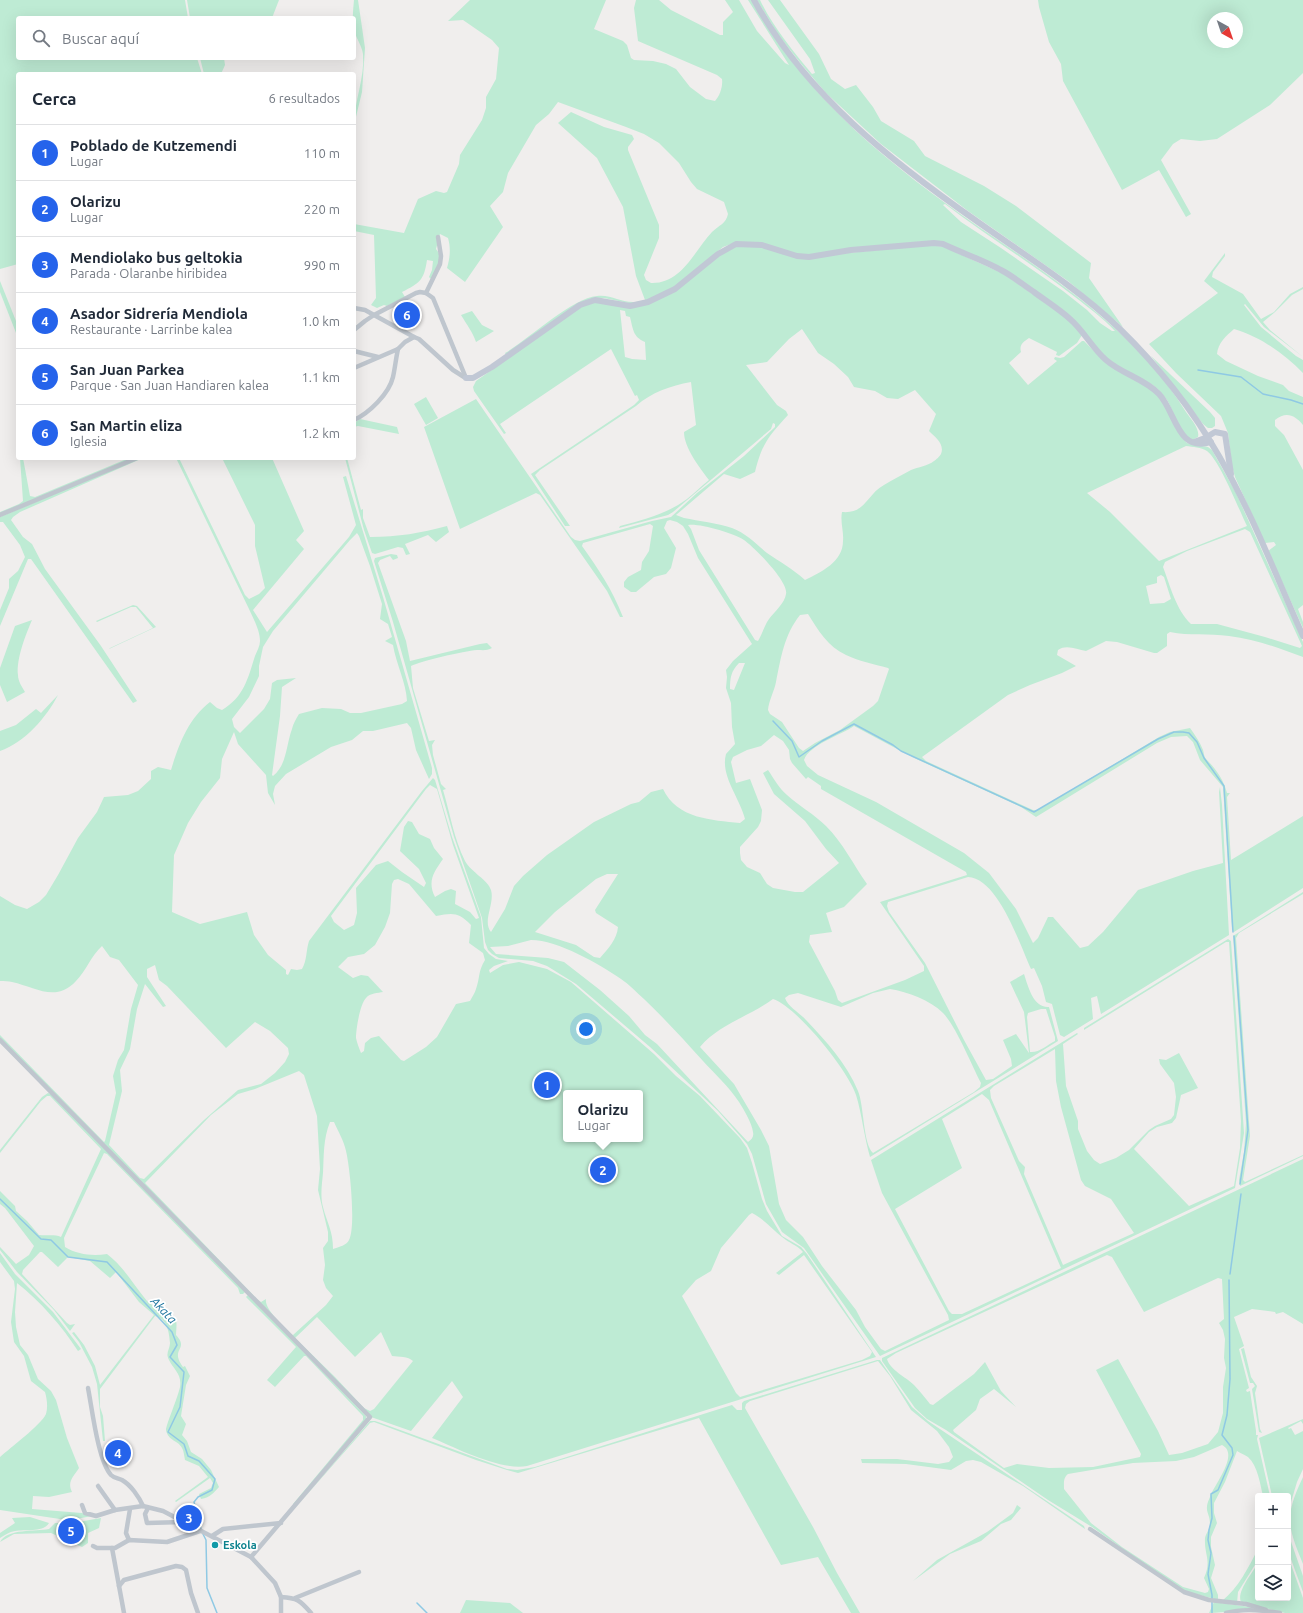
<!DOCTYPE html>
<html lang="es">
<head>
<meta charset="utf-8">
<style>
  body { margin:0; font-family:Ubuntu,sans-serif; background:#f2f2f3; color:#1f2937 }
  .controls { position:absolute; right:12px; bottom:12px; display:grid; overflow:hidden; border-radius:4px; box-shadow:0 4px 16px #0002 }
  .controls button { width:36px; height:36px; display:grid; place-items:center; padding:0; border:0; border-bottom:1px solid #e0e1e3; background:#fff; color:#1f2937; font:20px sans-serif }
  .compass { position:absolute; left:1207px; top:12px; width:36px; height:36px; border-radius:50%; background:#fff; box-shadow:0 4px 16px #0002; rotate:140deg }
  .you { position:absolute; left:586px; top:1029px; width:14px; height:14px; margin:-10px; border:3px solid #fff; border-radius:50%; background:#1a73e8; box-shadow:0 0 0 6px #1a73e833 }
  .badge { display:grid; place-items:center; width:26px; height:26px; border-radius:50%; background:#2563eb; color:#fff; font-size:13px; font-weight:700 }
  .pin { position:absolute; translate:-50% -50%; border:2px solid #fff; box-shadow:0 1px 4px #0006 }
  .popup { position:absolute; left:563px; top:1090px; width:80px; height:52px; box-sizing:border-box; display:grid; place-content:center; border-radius:4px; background:#fff; filter:drop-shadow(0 1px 3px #0005); font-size:13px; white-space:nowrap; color:#747a83 }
  .popup b { font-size:15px; color:#1f2937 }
  .popup::after { content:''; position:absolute; left:50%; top:100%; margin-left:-8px; border:8px solid transparent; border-top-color:#fff }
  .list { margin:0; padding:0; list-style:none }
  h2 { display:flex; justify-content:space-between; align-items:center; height:52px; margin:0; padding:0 16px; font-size:17px }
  h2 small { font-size:13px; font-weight:400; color:#747a83 }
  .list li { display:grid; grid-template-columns:26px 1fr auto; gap:12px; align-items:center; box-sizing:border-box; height:56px; padding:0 16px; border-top:1px solid #e0e1e3 }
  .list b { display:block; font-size:15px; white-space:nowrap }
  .list p { margin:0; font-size:13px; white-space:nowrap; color:#747a83 }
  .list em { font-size:13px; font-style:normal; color:#747a83 }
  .icon { flex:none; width:22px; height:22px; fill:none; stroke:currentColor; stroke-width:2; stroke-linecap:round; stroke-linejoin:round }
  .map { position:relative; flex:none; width:1303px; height:1613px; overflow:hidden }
  .search { position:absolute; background:#fff; box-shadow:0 4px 16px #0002; left:16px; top:16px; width:340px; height:44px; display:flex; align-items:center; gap:10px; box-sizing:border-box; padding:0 14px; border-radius:4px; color:#747a83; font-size:15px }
  .panel { position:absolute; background:#fff; box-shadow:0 4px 16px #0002; left:16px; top:72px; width:340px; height:388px; border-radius:4px }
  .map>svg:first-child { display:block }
  .green { fill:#beebd4; fill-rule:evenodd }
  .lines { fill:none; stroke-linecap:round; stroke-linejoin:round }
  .stream { stroke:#8fc9e4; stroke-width:1.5 }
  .street { stroke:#bfc6ce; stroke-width:4.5 }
  .secondary { stroke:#c1c8d5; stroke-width:6 }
  .culture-dot { fill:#0f9aa8; stroke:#fff; stroke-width:1.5 }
  .labels { text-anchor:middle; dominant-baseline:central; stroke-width:3.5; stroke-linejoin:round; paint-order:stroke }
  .culture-label { font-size:11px; font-weight:bold; fill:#0d838f; stroke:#fff; text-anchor:start }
  .water-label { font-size:12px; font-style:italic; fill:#17719c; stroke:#fff }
</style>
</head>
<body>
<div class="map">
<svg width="1303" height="1613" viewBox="0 0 1303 1613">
  <rect width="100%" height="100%" fill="#f0eeed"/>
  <g class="green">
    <polygon points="0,0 185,0 188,18 18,18 18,58 197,58 202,74 18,74 18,264 0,269"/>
    <polygon points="187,0 279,0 272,18 190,18"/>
    <path d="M354,0H358L365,48L362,92L354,125C354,101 365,78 363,54C362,46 356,38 354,30C352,20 353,11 354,0Z"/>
    <path d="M470,0H606L594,29L623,41L627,45L631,58L634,60L653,61L666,64L676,69L690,87L706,99L715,101C720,96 723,86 722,79L717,75L638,41L634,8L636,0H659L671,10L720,35H723V22L733,12L725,0H739L757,31L785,63L789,65L748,0H751C778,49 815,92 856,131C894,166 936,197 979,227C1055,279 1137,332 1186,412C1191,419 1200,429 1198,437L1192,440C1178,433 1175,413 1167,400C1154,381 1143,381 1125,371C1119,368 1113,363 1108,359C1092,346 1084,329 1069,315L999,267L943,243L928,241L854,248L807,255H798L761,243L752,242L734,243L723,247L677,285L654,299L633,304L604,298L584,301L559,317L506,355L505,353C529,339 572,298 597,296C615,294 624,307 645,300L636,276L623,207L597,158L558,123L571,112L604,127L632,135L634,139L628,147V150L659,225V238L644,275L646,280L651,283C682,284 694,251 712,232C719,225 726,224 728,214L724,202L697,189L691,182L679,163L659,143L644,134L626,127L558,102L549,114L536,125L508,173L503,192L490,206L503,227L465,282L447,268C450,258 451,248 448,238L440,234L436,249C445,260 439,270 432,280L429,277L432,270L433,261L427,260C424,280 420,283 402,292L405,297L387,306L384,305L377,308L371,305L376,298L374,235L354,231V224L404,233L418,199L436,191L444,193L447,192L459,164L460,155L482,120L486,108V97L496,79L499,48L492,40L463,20L448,21ZM945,204C987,236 1033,264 1075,297C1089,308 1103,318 1115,331H1112L1100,323L1087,310L1063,291L1001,248L961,222L943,205Z"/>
    <path d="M757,0H760C773,27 793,51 812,74L815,73L810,59L768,0H780L819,54L831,79L845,89L856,85L873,107L881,121L914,141L925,156L984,186L1016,206L1091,263L1089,278L1123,327L1068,281L968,211L881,144L826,93L802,65L779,36Z"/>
    <path d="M1038,0H1303V73L1270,105L1217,139L1200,141L1181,139L1173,144L1161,160L1191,214L1186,217L1159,170L1122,190L1063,81L1061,64L1049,42L1039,7ZM1213,18H1237V42H1213Z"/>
    <polygon points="200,58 224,58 225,65 221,74 204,74"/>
    <path d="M929,245L944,247L1004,274L1071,321L1082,335L1077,343L1059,356L1056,355L1057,352L1029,338C1023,342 1019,345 1021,352L1009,363L1028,385L1057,361L1054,359L1055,357L1060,358L1064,357L1082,341H1084L1102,359L1147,386L1161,399L1181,436L1187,443L1208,447L1212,450L1236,493L1303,642V657C1279,648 1255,639 1229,636C1209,633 1189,636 1170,632L1167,634V646L1157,653H1154L1117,642L1106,641L1086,651C1077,650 1067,644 1058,650L1057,655L1076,666L1062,673L1030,685L1008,695L922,757L926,761L1033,810H1038L1159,737L1170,732L1190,728C1195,735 1200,742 1203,750C1204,753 1204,757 1206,759C1215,768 1224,780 1227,793H1230L1227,797L1231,860L1303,816V888L1234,932L1232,930L1223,787L1200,760L1193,742L1187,736L1171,737L1157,743L1036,817L1021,807L912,757L854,726C841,735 809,745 804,760L807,766L818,775L876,802L964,853L989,873L1016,909L1033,943L1038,938L1048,917H1053L1080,948L1088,946L1103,932L1138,890L1193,871L1223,863L1219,792L1220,787L1222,805L1229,935L1101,1014L1097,996L1091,998L1093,1019L1064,1037L1060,1035L1052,1004L1046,1002L1042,986L1034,968L1031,969C1020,945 998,878 968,877L888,902L887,906L889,912L925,963L964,1040L986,1080L993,1079L1012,1066L1011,1059L1003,1040L1016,1034L1029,1053L1024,1012L1010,982L1024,974C1028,986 1033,1008 1049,1007L1058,1041L870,1157C864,1137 862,1114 856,1095C848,1070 797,1007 773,999C750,1016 718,1025 700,1047L734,1084L761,1130L769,1146L779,1204L786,1220L803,1237L822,1266L856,1310L865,1327L881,1349L885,1351L949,1320L948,1315L882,1193L871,1160L1077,1033L1078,1034L1063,1044L1066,1086L1078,1121V1129L1087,1151L1094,1160L1100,1164L1116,1158L1129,1150L1149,1130L1155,1126L1171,1119L1174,1115L1176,1097L1174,1083L1160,1064L1159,1059L1166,1060L1179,1053L1198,1088L1181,1095L1176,1118L1172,1123L1157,1127L1149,1132L1134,1149L1189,1206L1234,1186L1240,1148L1241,1121L1229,942H1226L1084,1030V1028L1228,939L1231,941L1244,1133L1235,1188L880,1356L804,1248L782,1232L766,1204L752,1154L747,1144L718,1111L650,1047L576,984L547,966L533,961L499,958L492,954L488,950L485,942L482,918L454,837L393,622L374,561L375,558L391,554L397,555L398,558L393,560L390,556L380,560L378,563L406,641L410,661L480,644L487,643L492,648C487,651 482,650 477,650C464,651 421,661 411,666L413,688L429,741L435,740L432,745L433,755L441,784L446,789L443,790C450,813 454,839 465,861C471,872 488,880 491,890C495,904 482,921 491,932L505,909L514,886L523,876L547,855L594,822L631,804L639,802L651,792L663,789C677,819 712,820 740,823L745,819C740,798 720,776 726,754L735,744L732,727L731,703L726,688L727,677L726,670L733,661L752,644L698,558L688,534L683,526L677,522L670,520L667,521L664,528L676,548L671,568L666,574L654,577L636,592H631L624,587V582L628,577L641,570L642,562L649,551L653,526L650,524L583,543L582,546C599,570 612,589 623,617H620L607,591L540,495L536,493L460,529L424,427L476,399L571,537L575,540L580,541L652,521L671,517L697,493L744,456L775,427V424L773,423L771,429L673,512L668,515L619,528L620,526C643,520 667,514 687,499C695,493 701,486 709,480C700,468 684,448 684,432L696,425L691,382C670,386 652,392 636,406L540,470L535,475L570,526H565L531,474L634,405L639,400L637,395L635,396L611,349L500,424L506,433L504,434L474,391L473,387L476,381L585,304L595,302L646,305L715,258L734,247L758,246L798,258ZM620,310L625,311L626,316L630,317C633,329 633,337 645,342L646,360L632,359L625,357ZM802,329L818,353L834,364L848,377L854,387L875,391L887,398L898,399L915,390L936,414L929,431C935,437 945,444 941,454C940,456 936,460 934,461C928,466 918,467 911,470C902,475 892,480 884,485C866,495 866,514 842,512C840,522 844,532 843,541C843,562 821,572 805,580C793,569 780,562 767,553C756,544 746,533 732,528C717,523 699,521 684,518L676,515L724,474L740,479L755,472C762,443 769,436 788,415L786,411L777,405L746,365L767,362L789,339ZM1186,446C1193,447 1201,447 1207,451C1220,461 1239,510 1247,526L1159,561L1110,512L1087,493ZM688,525C699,523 734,533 744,540C754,547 789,582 786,594C785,603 774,612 769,619C764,626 762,635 758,641L755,640L699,550L691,529ZM1245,529L1250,532L1302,646L1300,648L1265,637L1217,624H1191C1176,610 1170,585 1163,567L1165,562L1187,551ZM1161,575L1164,577L1171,599L1164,603L1150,604L1146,586L1157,583V577ZM808,614C818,630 828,647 846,655C858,661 874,664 888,668L889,669L878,701L873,706L840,730L815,743L803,751L799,748L782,722L770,714L768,710C769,700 774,692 776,682C781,658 784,635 800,615ZM739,663H745L734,690L730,689C730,678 731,671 739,663ZM774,735L783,741L789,750L790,759L792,763L806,779L808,777L821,786V789L966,872L967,875L880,902L924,966V971L905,980L842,1003L838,1000L835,991L809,942L810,935L832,932L826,913L844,907L867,884C853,864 843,843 826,826C814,814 799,806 787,795C779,788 774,779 768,770L763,773L774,794L805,821L826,849L839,863L803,892H795L773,888L767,884L760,873L747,867L741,860L740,853V847L758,827L761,821L762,810L750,779L736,783L731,762L733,757L747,750L761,746ZM607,874H618L595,910L596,913L618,927C617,939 608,949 600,958L594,957L576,945L535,932L555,912L596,879ZM531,940C558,940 599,964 621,979C630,985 637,993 644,999C665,1019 684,1040 703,1061C715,1074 729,1087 739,1102C744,1110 752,1123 753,1132C754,1137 752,1139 748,1142L657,1044L645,1035L629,1016L600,990L564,962L548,958L496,954L490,947L508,946ZM890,989C908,992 930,1000 943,1013C957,1028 971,1064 981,1083L980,1087L974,1092L873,1153C863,1144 864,1105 858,1091C847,1064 826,1041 806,1020C800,1013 788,1007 785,998L789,995L798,993L841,1007L873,993ZM1041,1009H1046L1055,1037V1041C1047,1045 1039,1053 1030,1052L1027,1017L1028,1013ZM1055,1049L1056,1081L1061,1107L1081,1180L1085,1186L1111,1199L1134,1233L1063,1265L1024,1174L1025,1167L1019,1161L991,1098L990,1090L994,1086ZM982,1094L989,1100L1061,1268L962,1314H952L949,1311L895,1209L962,1168L942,1119Z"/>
    <path d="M1225,253V256L1213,272L1212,277L1243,294L1261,319L1274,312L1290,294L1303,287V289L1292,295L1275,312L1263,322L1270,330L1303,357L1264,327L1245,304L1244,305L1261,327L1296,356L1303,360V373C1285,354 1259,336 1234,329C1226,336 1218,343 1217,354L1226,361L1258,376L1283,385L1289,391L1303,397V425C1295,415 1286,411 1275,420V426L1284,435L1303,470V605L1298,609L1303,622V628L1268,551L1276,545L1274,542L1265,543L1235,477L1232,466L1228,433L1221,416L1176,373L1149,344L1218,293L1204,281Z"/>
    <polygon points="0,281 18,326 18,338 0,292"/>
    <path d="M472,311L482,325L494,331L476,342C472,331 467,325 461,315Z"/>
    <polygon points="1151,356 1210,412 1215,418 1215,426 1212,428 1208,428 1203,424"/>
    <polygon points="426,397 438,418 426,425 414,404"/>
    <polygon points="360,419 397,427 399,434 358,426 354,427 354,423"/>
    <polygon points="20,458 23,458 30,496 35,497 129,458 134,458 0,514 0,512 19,504 23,501"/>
    <polygon points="140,458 143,458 20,512 13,517 11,520 23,537 32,544 45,569 101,646 137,701 133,703 31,559 28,559 0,626 0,610 9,588 9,579 18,571 25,557 20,545 3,522 0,522 0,517"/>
    <path d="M176,458H179L245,595L249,599L259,594L265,588L255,546V525L222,458H272L304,531L296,540L304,549L253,610L267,632L349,537L356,525L343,477L346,476L383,597L432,768V774L429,779L416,750L411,728L407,723L373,731H363L352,740L331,747L286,774L275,786L273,794L275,805L268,793L266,775L238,744L234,732L222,759L220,778L201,802L188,823L174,855L172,912L200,924L247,912L254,935L268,955L286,970V974L288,975L291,969L297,970L302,969C307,961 306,950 309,941L422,791L433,778L435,780L452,837L481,917L484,948L489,954L496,959L508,961L494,966L489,970L490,973L503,965L519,962L547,969L571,982L654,1054L676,1076L700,1096L740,1138L747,1148L752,1163L762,1199L767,1211L782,1236L801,1247L807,1254L876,1357L527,1466C501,1471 456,1448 432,1438L463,1397L452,1381L411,1431L371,1417L0,1038V1035L104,1142L105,1141L116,1093L113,1076L118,1060L124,1050L131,1009L138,985L119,960L110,957L102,946C91,956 86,971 76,981C56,1003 35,987 12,982C9,981 4,981 0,981V896L15,905L27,909L39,902L46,895L58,875L78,838L97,812L104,797L128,795L138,791L151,779V771L158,767L171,770C179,744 188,719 210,702L217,708L222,710C244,697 248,678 255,656C257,651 260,646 260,641C260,630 253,618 249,609ZM357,533L359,536L370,566L382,604L380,619L388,624L392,637L385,641L393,645C396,664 406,682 407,701L402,704L361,713H350L341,709L322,708L299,714C296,719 293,724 292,729C286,745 287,765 273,776L272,775L280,716L282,687L296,678L277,680L272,683L270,699L264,709L240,733L234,727L232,719L249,697L259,676V666L263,647L273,631L350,540ZM430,785L437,789L453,845L479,918L476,919L470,912L455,904L456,891L451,889L445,891L435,897C427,881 434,872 443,859L434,848L430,839L419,834L412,822L408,821L404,827L400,851L419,869L426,883L424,887L402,872L388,861L376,865L356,888L357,913L354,925L344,930L334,922L331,916L426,789ZM398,879L409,884L436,916C453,913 458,912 471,925L469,943L483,953L485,960C478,971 480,978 476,989C475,993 472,997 470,1001L456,1004L437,1037L426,1047L404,1061L401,1060L379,1036L371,1038L365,1043L364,1051L361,1053C359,1048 357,1043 356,1038C356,1029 360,1004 366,998C370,993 378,993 383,992L368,976L361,975L353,978L338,967L348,957L364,954L375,945L385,927L390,913L392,884L394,880ZM155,965L159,980L167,986L226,1048L255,1022L270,1031L288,1048L289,1054L285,1062L275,1073L261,1084L238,1090L204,1120L144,1179L140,1178L109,1145L122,1091L120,1070L130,1049L137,1009L145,984L163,1007L166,1006L147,977V969ZM299,1071L304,1075L317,1116L320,1169L318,1190L328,1232V1241L323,1248L325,1265L323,1280L326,1288L333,1296L326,1305L293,1335L290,1334C284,1326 264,1309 266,1299L261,1302L257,1299L145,1183L211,1115L238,1094L255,1089ZM566,1093H640V1139H566ZM330,1122H334C338,1131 344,1141 346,1151C350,1167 356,1227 349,1240C347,1245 339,1247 333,1249C333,1231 327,1223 323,1207C320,1196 322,1184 323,1173C324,1156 323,1139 330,1122ZM752,1213C764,1219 772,1229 782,1237C789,1243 797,1245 803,1252L776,1273L779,1275L804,1255L872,1352L870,1356L862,1360L740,1397L736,1393L682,1296L696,1280L711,1271L721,1248L749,1215ZM317,1317L355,1357L381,1332L392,1356C399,1357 408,1356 413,1361L374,1409L370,1411L364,1408L335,1377L295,1338Z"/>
    <path d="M345,458H347L361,510L363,509V518L370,537C399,537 420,533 447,526L449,532L436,542L428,535L405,544L410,554L406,555L403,548L398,547L375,554L372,553L364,530Z"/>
    <polygon points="133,605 137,606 156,627 109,649 110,648 153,628 136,607 131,607 97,622 96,621"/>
    <path d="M32,620C26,634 16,659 18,675C18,681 22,687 25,692L7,702L0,685V668L15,626Z"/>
    <path d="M58,695C46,718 25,742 0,751V731L16,725L36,709L41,713Z"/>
    <polygon points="1303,892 1303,894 1239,933 1236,938 1250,1136 1243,1180 1245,1182 1303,1155 1303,1156 1240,1186 1239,1180 1244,1152 1246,1123 1233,936"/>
    <path d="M48,1093L51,1094L245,1292L243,1294H240L238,1288L107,1154L104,1153L68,1229L64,1238L65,1247C78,1255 93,1256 107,1254C124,1267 133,1284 147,1301C155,1309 166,1309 174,1317C178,1321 176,1329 176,1335C190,1350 169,1348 183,1367L185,1366L190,1376L186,1385L181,1416L186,1424L182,1435L187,1441L191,1452L202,1459L211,1470L219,1487C213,1493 211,1497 201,1499L199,1494L211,1488L213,1483L210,1478L176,1502L175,1501L208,1477L199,1466L185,1460C184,1456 184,1451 182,1448C178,1440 168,1441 166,1430C166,1425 178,1397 180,1387C182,1374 174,1370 169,1360C165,1353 170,1349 170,1343C169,1331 167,1319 155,1316L100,1389V1407L103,1416L105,1441H103L97,1384L92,1367L79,1342L72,1333L74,1332L84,1345L95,1366L100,1385L154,1315L139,1302L116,1272L110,1278L90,1261L68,1257L58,1267L42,1252H40L23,1270L22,1274L67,1323L70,1325L75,1324L70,1331L54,1310L17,1272L0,1250V1247L16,1264L29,1255L34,1246L5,1208L0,1204V1191L15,1206L16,1211L27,1221L39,1235C46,1236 55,1234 61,1237L101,1149L50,1096H47L41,1101L0,1153V1150L42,1097Z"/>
    <path d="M1303,1159V1324L1283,1312L1276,1314L1275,1312L1252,1309L1234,1317L1244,1346L1239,1349L1249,1388L1246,1390L1247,1392L1250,1391L1256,1431V1435H1258L1257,1439L1270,1496H1263C1260,1484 1258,1466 1248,1457C1245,1455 1240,1453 1237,1451L1225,1482L1214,1503V1513L1217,1523L1211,1537V1547L1215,1565L1211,1578L1218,1595V1600L1181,1590L1092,1527L1048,1500L946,1430L927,1419L915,1408L882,1361V1358ZM1107,1255L1112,1257L1144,1312L1218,1278L1222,1279L1224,1319L1219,1323L1223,1330L1225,1339L1224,1358L1226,1368L1223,1387V1413L1218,1432L1208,1444L1182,1453L1169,1455L1158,1431L1118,1359L1096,1370L1139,1450L1141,1454L1140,1457L1093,1467L1049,1468L1017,1464L1004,1468L954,1432L953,1430L976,1410L980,1399L994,1389L1016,1407L1001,1391L985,1362L974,1374L933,1405L930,1404C925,1398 920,1391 914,1385C906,1377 890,1370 887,1359L896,1353ZM1222,1445C1240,1454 1214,1485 1210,1497C1203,1512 1210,1512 1210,1524C1210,1529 1206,1533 1205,1538C1204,1555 1212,1560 1204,1578L1209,1589L1208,1592L1205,1593L1183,1587L1122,1547L1091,1523L1064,1489C1064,1483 1063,1478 1068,1474L1133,1463L1176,1461L1194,1457Z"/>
    <path d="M0,1253L15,1274L53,1312L81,1349L78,1351C62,1326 40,1301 17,1283L15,1312L16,1327L20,1345L28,1355L38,1379L51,1391L56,1400L67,1438L79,1468C73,1477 67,1482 72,1492L49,1497L33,1496L32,1509L82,1513L92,1516L71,1520L60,1519L0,1510V1457C10,1448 41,1425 46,1414C48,1407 47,1399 45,1392L31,1381L24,1356L14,1342L11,1322L15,1289L14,1281L0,1262Z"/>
    <polygon points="248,1295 366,1416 366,1419 294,1505 293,1504 363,1420 363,1416 306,1356 304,1356 275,1387 267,1380 296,1347 246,1297"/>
    <polygon points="1244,1348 1251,1377 1257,1386 1255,1393 1260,1429 1262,1433 1259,1432 1252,1389 1255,1386 1253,1383 1250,1383 1241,1349"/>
    <polygon points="877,1360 880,1360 912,1407 928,1421 1078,1522 1084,1526 1085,1529 1023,1486 981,1462 973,1460 966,1461 951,1470 906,1464 862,1463 861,1459 897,1459 938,1464 949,1462 953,1457 949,1447 937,1431 911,1410 890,1376 878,1361 750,1401 746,1404 745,1408 813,1527 837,1573 860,1613 851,1613 818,1557 781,1565 699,1418 518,1473 507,1470 476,1460 374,1422 370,1423 296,1507 370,1421 375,1421 381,1423 507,1469 517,1470 535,1467 732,1405 737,1410 742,1410 742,1403 744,1401"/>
    <polygon points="1303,1419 1303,1424 1301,1421 1288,1428 1289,1429 1291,1428 1295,1435 1303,1431 1303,1469 1297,1482 1288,1512 1288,1496 1272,1496 1259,1438"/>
    <path d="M1303,1477V1564C1298,1551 1291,1536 1290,1522C1289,1507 1297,1490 1303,1477Z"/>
    <polygon points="1017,1505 1021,1508 1011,1520 1001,1524 981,1541 950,1554 913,1581 937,1560 987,1532 1013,1513"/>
    <path d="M30,1517L49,1523C43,1533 25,1529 15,1531C9,1532 5,1535 0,1538V1533L15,1523L12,1518Z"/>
    <path d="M101,1518L99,1528L88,1533V1543L82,1547L51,1533L14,1534L0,1542C8,1528 35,1532 49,1529L55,1523H72Z"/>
    <polygon points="1288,1533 1303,1576 1303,1592 1288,1551"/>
    <path d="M1258,1549V1560L1238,1592L1237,1603L1222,1601C1239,1587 1248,1568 1258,1549Z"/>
    <path d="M1288,1556L1303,1598V1613H1285L1241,1602C1236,1592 1253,1572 1258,1563V1598H1288Z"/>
    <polygon points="466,1600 510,1603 523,1613 460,1613"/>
    <path d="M1214,1602L1257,1608C1241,1609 1225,1613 1209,1613Z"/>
  </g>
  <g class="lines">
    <g class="stream">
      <polyline points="1198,370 1241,377 1263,394 1291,400 1303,404"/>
      <polyline points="773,721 792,741 799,757 822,741 854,724 893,745 901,751 1034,812 1158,739 1174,732 1183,732 1189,733 1197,742 1204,758 1224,786 1233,932"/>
      <polyline points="1234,936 1248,1130 1240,1184"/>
      <polyline points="0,1199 41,1239 51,1240 68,1257 107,1262 172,1332 177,1345 170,1357 184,1372 180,1407 168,1432 184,1444 188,1456 199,1461 215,1479 212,1490 198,1497 194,1502 201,1529"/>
      <polyline points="1230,1274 1241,1194"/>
      <polyline points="203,1534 206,1540 207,1588 217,1613"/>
      <polyline points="417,1603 427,1613"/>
      <polyline points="1212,1613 1212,1595 1208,1574 1211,1553 1208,1540 1209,1530 1212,1518 1211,1494 1218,1490 1233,1455 1232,1448 1222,1435 1227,1415 1230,1379 1229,1280"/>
    </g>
    <g class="street">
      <polyline points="438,237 441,256 440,264 426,293 433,298 466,378"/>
      <polyline points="354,308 365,310 374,315 416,293 420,292 426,293"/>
      <polyline points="354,330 365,321 374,315 414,337 419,339 453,370 464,377"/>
      <polyline points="354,351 378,357"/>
      <polyline points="354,368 398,349 405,342 414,337"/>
      <path d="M354,420C369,413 389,394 393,377C395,368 396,358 398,349"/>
      <polyline points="0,515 137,458"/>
      <polyline points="0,1040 370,1417 251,1557"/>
      <path d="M88,1388C92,1408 98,1461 111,1475C114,1478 118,1478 122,1480C131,1485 139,1497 143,1506"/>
      <polyline points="98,1486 115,1510"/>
      <polyline points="82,1505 85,1513 96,1516 115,1510 143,1506 163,1511 251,1557 275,1583 281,1597 281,1613"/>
      <polyline points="148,1508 145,1514 147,1523 183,1522"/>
      <polyline points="1090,1529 1184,1592 1209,1600 1246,1604 1266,1610"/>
      <polyline points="212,1536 223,1529 281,1523"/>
      <polyline points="129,1540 126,1533 130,1509"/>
      <polyline points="93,1546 97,1548 115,1548 129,1540 167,1542 200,1531"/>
      <polyline points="112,1548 124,1613"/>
      <polyline points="119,1586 124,1580 176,1566 182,1567 186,1570 191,1593 198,1613"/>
      <path d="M281,1597C297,1598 300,1600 311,1613"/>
      <polyline points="295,1598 359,1572"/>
      <path d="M1226,1613C1243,1608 1262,1610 1280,1613"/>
    </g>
    <g class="secondary">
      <path d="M754,0C805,94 892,162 978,222C1026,256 1076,287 1119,328C1158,366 1192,409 1219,456C1252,513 1276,576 1303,636"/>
      <path d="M466,378H473L492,367L580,305L595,300L630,306L648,302L675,289L718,254L736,244L762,245L797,256L809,257L851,250L934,243L943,244C962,253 983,260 1001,270C1013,276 1023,285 1034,292C1046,301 1059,309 1070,319C1084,331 1092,348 1106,360C1122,374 1145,379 1159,394C1176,412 1177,453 1211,442"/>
      <polyline points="1194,442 1205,438 1215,432 1225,434 1231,474"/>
    </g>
  </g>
  <circle class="culture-dot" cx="215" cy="1545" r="4"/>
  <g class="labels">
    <g class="culture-label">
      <text x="223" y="1545">Eskola</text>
    </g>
    <g class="water-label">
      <text transform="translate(164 1310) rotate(47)">Akata</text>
    </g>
  </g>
</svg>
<div class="controls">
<button>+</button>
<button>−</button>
<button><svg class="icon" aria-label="layers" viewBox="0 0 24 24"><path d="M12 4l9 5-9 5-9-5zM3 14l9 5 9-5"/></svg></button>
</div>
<svg class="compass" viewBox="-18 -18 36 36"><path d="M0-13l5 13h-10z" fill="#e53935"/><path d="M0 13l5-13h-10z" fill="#747a83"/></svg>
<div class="you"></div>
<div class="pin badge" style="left:547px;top:1085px">1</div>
<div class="pin badge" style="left:603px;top:1170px">2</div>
<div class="popup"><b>Olarizu</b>Lugar</div>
<div class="pin badge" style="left:189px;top:1518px">3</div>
<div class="pin badge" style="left:118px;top:1453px">4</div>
<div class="pin badge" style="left:71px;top:1531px">5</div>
<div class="pin badge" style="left:407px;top:315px">6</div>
<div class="search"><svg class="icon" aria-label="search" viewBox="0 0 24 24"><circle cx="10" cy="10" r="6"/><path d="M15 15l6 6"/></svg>Buscar aquí</div>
<section class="panel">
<h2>Cerca<small>6 resultados</small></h2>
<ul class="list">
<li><span class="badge">1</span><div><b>Poblado de Kutzemendi</b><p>Lugar</p></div><em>110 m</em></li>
<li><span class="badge">2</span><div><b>Olarizu</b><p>Lugar</p></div><em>220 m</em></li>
<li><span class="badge">3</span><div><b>Mendiolako bus geltokia</b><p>Parada · Olaranbe hiribidea</p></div><em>990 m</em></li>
<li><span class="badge">4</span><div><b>Asador Sidrería Mendiola</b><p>Restaurante · Larrinbe kalea</p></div><em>1.0 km</em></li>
<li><span class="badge">5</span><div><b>San Juan Parkea</b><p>Parque · San Juan Handiaren kalea</p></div><em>1.1 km</em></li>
<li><span class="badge">6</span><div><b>San Martin eliza</b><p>Iglesia</p></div><em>1.2 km</em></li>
</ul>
</section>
</div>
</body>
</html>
